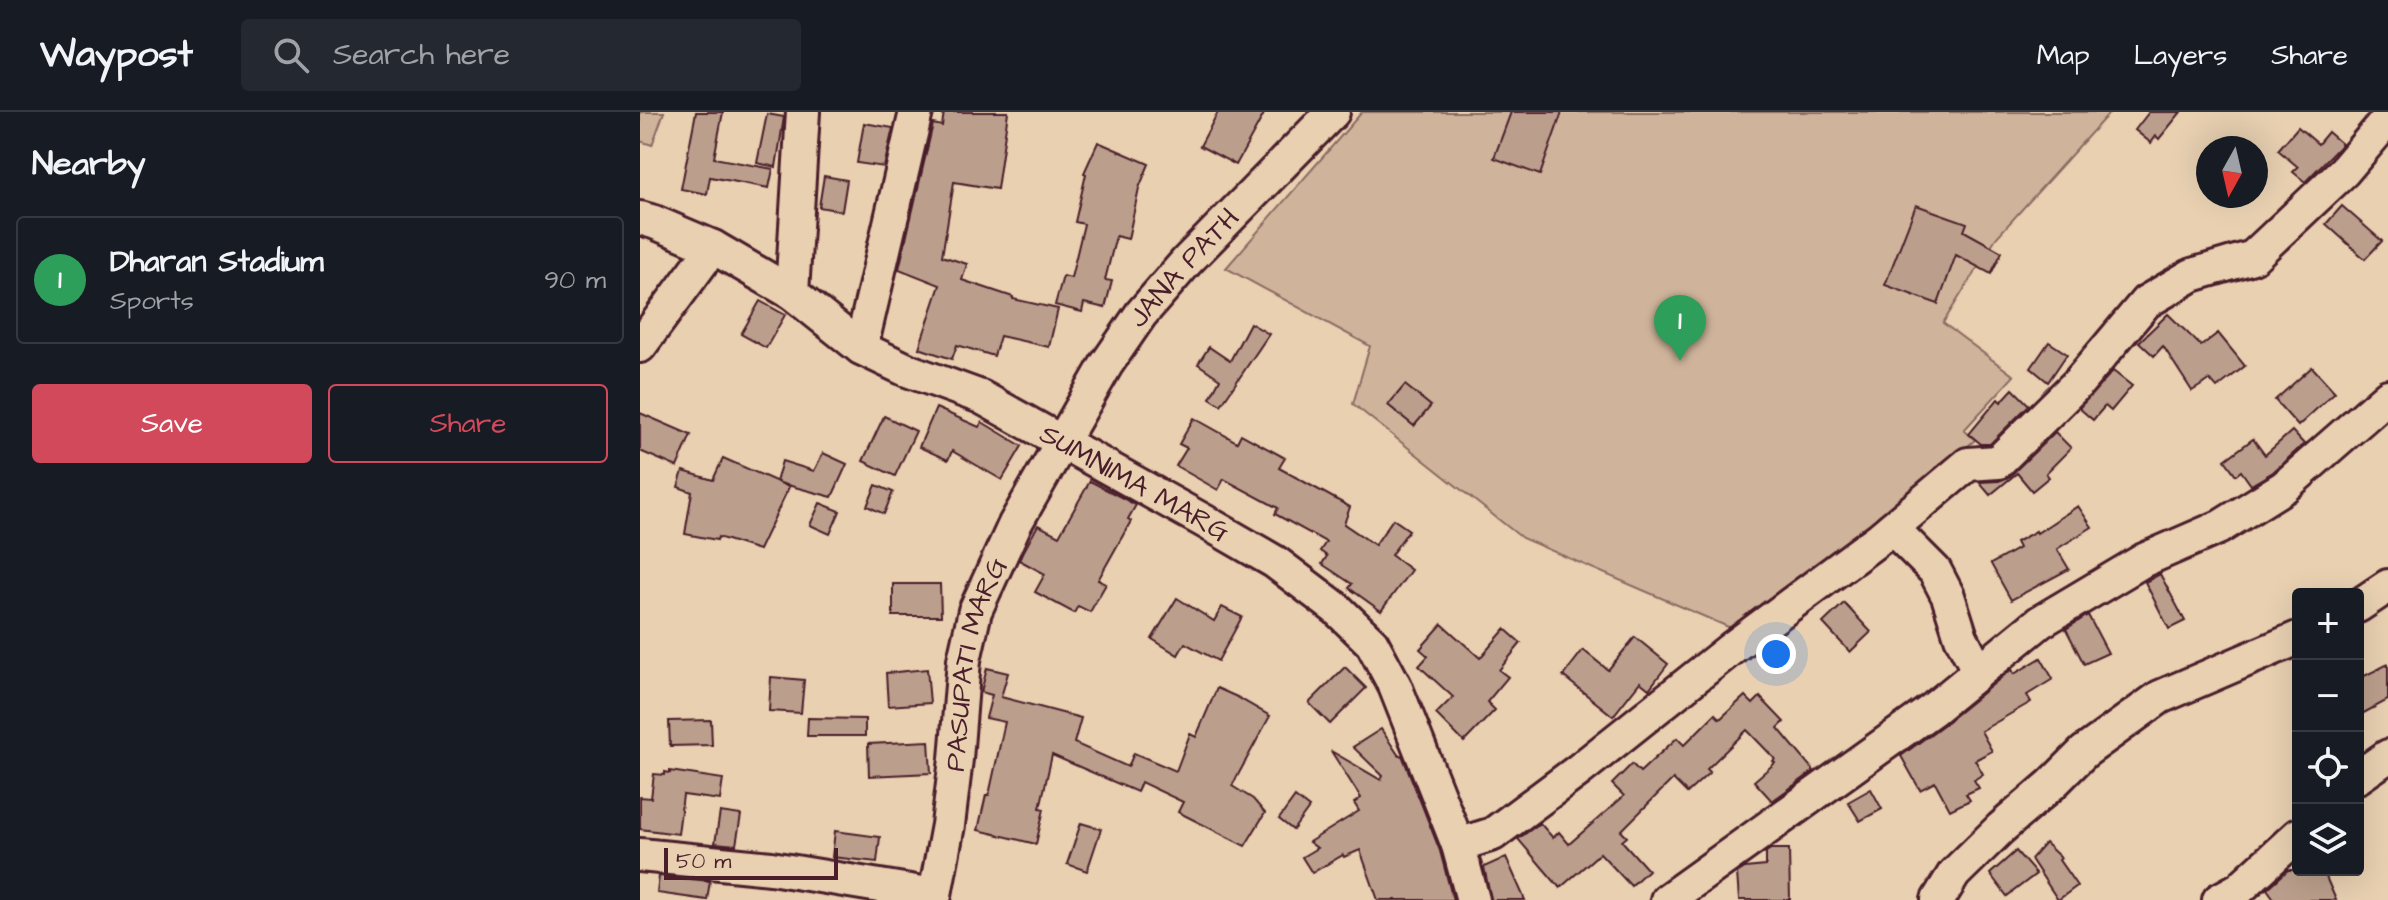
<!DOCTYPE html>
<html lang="en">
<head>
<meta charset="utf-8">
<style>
  body { margin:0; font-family:"Architects Daughter",sans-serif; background:#242831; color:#f1f3f6 }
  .controls { position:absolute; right:24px; bottom:24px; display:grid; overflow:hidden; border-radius:8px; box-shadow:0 8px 32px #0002 }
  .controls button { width:72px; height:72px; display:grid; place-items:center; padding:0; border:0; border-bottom:2px solid #363941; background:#171b24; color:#f1f3f6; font:40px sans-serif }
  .compass { position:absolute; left:1556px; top:24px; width:72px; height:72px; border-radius:50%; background:#171b24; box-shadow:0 8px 32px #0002; rotate:188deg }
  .scale { position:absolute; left:24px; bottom:20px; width:174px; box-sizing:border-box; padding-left:8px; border:4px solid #4a1f2b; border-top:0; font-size:22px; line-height:28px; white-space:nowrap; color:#4a1f2b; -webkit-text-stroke:6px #e8d0b1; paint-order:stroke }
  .you { position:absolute; left:1136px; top:542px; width:28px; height:28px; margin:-20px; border:6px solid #fff; border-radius:50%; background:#1a73e8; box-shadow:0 0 0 12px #1a73e833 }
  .badge { display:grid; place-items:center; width:52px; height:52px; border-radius:50%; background:#d1495b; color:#fff; font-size:26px; font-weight:700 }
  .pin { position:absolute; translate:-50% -66px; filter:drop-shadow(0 2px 4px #0008) }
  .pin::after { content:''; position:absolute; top:42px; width:28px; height:24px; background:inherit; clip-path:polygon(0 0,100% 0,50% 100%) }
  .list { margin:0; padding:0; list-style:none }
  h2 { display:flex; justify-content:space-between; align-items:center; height:104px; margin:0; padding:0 32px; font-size:34px }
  h2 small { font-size:26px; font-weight:400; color:#9ea1a6 }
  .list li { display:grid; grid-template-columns:52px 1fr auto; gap:24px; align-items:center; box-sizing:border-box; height:128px; margin:0 16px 16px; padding:0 16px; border:2px solid #363941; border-radius:8px }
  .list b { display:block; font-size:30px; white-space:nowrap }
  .list p { margin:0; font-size:26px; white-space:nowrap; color:#9ea1a6 }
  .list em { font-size:26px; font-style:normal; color:#9ea1a6 }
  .actions { display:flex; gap:16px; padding:24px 32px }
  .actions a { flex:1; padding:18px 0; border:2px solid #d1495b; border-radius:8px; text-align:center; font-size:28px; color:#d1495b }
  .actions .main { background:#d1495b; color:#fff }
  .icon { flex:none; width:44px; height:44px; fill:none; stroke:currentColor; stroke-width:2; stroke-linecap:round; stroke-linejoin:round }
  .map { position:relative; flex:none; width:1748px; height:788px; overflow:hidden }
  header { display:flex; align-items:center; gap:48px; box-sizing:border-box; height:112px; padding:0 40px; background:#171b24; border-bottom:2px solid #363941 }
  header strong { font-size:38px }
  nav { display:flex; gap:44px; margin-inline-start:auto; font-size:28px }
  .search { width:560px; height:72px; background:#242831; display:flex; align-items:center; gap:20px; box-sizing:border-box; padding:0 28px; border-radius:8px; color:#9ea1a6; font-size:30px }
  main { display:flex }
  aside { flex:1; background:#171b24 }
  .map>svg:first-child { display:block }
  .garden { fill:#cfb49b; stroke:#8c6a63; stroke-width:2 }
  .building { fill:#bb9f8c; stroke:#4a1f2b; stroke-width:2 }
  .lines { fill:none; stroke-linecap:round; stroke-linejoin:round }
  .minor-casing { stroke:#4a1f2b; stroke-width:38 }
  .minor { stroke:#e8d0b1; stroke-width:32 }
  .labels { text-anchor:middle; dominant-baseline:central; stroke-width:6; stroke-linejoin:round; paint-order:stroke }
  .street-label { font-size:28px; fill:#4a1f2b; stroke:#e8d0b1 }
</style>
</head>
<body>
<header>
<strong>Waypost</strong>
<div class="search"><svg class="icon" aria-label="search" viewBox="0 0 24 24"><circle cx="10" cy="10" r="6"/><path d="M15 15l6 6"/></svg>Search here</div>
<nav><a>Map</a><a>Layers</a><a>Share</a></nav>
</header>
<main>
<aside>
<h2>Nearby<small></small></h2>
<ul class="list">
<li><span class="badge" style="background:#2e9e5b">1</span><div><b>Dharan Stadium</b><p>Sports</p></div><em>90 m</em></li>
</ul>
<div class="actions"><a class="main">Save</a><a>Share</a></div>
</aside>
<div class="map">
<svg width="1748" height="788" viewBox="0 0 1748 788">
  <rect width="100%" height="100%" fill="#e8d0b1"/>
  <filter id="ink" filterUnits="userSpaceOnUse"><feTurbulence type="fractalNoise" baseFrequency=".0125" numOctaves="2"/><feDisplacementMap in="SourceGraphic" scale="16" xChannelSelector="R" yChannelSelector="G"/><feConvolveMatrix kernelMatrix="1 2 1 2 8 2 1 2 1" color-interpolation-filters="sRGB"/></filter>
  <g filter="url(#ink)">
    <g class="garden">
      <polygon points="0,0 24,0 12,33 0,29"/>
      <polygon points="722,0 1470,0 1356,126 1303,211 1374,264 1324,318 1335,328 1100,520 882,426 713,292 730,234 586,156"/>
    </g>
    <g class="building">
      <polygon points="56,0 83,0 74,46 133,57 129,76 70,65 67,82 41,77"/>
      <polygon points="304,0 368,0 357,77 314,70 302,144 327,152 322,168 373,185 373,187 418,197 409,235 360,224 354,244 317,233 312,247 279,236 300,173 259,157 293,12 302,14"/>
      <polygon points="578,0 625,0 596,53 560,34"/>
      <polygon points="871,0 922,0 900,63 854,46"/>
      <polygon points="1509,0 1541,0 1519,27 1516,24 1511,31 1495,18"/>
      <polygon points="127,2 144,5 136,55 117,51"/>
      <polygon points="224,11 253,16 244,55 217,51"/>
      <polygon points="1658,15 1678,32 1688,20 1702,32 1665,70 1653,60 1658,55 1638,38"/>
      <polygon points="458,30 509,52 499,76 488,127 476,124 465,168 472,169 465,196 444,191 442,200 415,193 423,164 431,166 444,112 435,110 446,62 444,61"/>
      <polygon points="184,64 207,68 202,99 179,95"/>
      <polygon points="1276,93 1327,111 1324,119 1362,140 1351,162 1316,143 1298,192 1245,173"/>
      <polygon points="1702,94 1742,129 1725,147 1686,112"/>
      <polygon points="120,189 145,203 126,236 101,222"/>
      <polygon points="1528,202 1561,234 1578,221 1605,254 1577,276 1570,268 1552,279 1523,234 1514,244 1499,230"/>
      <polygon points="610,211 629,222 581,293 570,286 580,267 558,252 569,235 590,249"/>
      <polygon points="1409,230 1427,242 1408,270 1391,256"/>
      <polygon points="1672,255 1695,280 1658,314 1635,288"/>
      <polygon points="1473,259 1492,274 1471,299 1465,294 1453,308 1439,296"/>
      <polygon points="765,273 791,294 774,314 748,293"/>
      <polygon points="1373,277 1389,293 1350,332 1341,332 1329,322 1358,287 1361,290"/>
      <polygon points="296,296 339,315 342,310 382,334 362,368 312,339 308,348 279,335"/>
      <polygon points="0,301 51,323 37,355 0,339"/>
      <polygon points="244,304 276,319 255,364 223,349"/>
      <polygon points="554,306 597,330 601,322 645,346 639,356 710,395 704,412 735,433 753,407 769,418 751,443 771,458 741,499 709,476 712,472 682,452 687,444 680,439 686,430 635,402 638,396 584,367 578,378 536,354 547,336 539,332"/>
      <polygon points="1652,319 1664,332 1633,360 1611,373 1601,359 1596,363 1585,348 1613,327 1625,343"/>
      <polygon points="1415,320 1431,336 1406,361 1409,365 1392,379 1377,361 1350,383 1339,370 1359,369 1370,364"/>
      <polygon points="183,341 207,352 192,385 136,370 142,349 174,359"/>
      <polygon points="83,346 149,375 119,438 78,425 77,428 45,422 52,380 38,375 43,359 73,368"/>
      <polygon points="450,369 496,393 488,407 491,409 458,468 466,472 450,500 438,494 434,501 395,480 405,462 379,448 398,413 419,424"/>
      <polygon points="236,373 253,380 244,402 227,394"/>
      <polygon points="180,391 200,399 190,422 170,413"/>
      <polygon points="1438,394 1452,415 1417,437 1429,457 1371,488 1351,452 1379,436 1376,430 1396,419 1397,421"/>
      <polygon points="1520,462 1545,509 1529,517 1505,470"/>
      <polygon points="253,472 300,472 301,504 253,504"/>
      <polygon points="537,486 574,509 582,495 602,505 578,549 545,531 538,543 512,527"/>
      <polygon points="1204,491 1231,520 1210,540 1183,511"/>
      <polygon points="1448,503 1468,541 1444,552 1426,517"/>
      <polygon points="802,512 840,546 865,517 881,531 859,558 868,565 847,590 855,598 824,630 796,602 813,585 779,554 788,544 780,537"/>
      <polygon points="995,525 1028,552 1009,577 1000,570 973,604 923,564 943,538 968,558"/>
      <polygon points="1401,546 1413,567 1387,583 1391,590 1341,619 1352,639 1335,648 1343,662 1334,668 1339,676 1326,682 1330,688 1310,698 1295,670 1280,678 1261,644 1303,613 1372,557 1374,562"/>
      <polygon points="1748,552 1748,588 1718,604 1718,567"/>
      <polygon points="705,555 726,576 690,612 669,591"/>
      <polygon points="347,556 368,561 361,585 441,606 434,631 488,655 494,641 536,659 550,622 556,625 577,576 597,585 630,604 592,674 613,687 625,701 605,734 538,700 543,690 501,670 497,680 412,643 400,696 404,697 396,732 338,718 346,683 349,683 365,610 346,606 352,583 341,580"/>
      <polygon points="287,557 290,591 248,594 246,561"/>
      <polygon points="131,565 164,568 161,601 129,599"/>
      <polygon points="1105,584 1113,592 1120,585 1144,610 1138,616 1174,659 1132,689 1114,669 1135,651 1133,649 1135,647 1107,618 1067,657 1070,660 1047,681 1033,667 981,719 987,725 982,729 1008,758 991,774 960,741 920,776 878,727 900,711 913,726 919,720 929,732 984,684 972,672 992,652 1000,660 1037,626 1044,633 1075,602 1080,607"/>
      <polygon points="168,606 225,607 225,624 167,624"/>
      <polygon points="71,608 72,633 30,634 29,609"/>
      <polygon points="741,617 759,644 762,643 800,739 813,788 738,788 720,738 704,745 703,743 672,761 662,745 677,736 669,730 719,699 714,691 721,686 691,639 741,668 743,664 713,635"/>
      <polygon points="289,629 291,661 229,664 228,632"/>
      <polygon points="30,659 83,667 80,688 43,683 38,722 0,717 0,685 11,686 14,662 25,663 25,660 30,661"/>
      <polygon points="1231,677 1242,697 1220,709 1208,690"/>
      <polygon points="655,685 669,696 653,718 639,707"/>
      <polygon points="80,700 101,703 96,733 75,731"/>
      <polygon points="441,711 461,717 447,759 427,752"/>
      <polygon points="195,719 240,725 237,750 192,745"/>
      <polygon points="1405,731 1421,746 1419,748 1437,774 1418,788 1391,747"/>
      <polygon points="1131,737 1149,737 1150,788 1099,788 1097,761 1105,756 1126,754 1126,740"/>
      <polygon points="1376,739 1396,762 1367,784 1350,762"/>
      <polygon points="866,745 885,788 851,788 844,755"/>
      <polygon points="1648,758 1683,758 1696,788 1635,788 1627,777"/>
      <polygon points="19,764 70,769 67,788 17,781"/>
    </g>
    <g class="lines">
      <g class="minor-casing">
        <g id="minor">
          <path id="s1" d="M0,106L14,110L73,135L152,181L221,236L267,258L341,285L564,409L635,450L697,497L732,531L755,574L818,733L833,788"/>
          <polyline points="152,181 163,0"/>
          <polyline points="0,234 73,135"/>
          <polyline points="221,236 276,0"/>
          <polyline points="1252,416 1295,459 1308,484 1321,525 1338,558"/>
          <polyline points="1718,494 1748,474"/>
          <polyline points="1718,665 1748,644"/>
          <polyline points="818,733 853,722 939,658 1092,536 1240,426 1328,352 1358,350 1438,271 1506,190 1552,163 1613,145 1704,59 1748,7"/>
          <polyline points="0,743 131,756 294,783"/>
          <path id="s2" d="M294,788L308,713L316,647L324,548L335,499L375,412L466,253L501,202L547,149L693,0"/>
          <polyline points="1027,788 1292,598 1400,510 1504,448 1580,415 1644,375 1748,284"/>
          <polyline points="1298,788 1314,762 1361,716 1412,672 1444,640 1520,585 1658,526"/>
          <polyline points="1579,788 1599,777 1658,723"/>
        </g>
      </g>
      <use href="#minor" class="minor"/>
    </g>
  </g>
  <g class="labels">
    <g class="street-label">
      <text stroke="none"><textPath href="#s2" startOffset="696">JANA PATH</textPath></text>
      <text stroke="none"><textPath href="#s1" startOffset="564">SUMNIMA MARG</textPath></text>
      <text stroke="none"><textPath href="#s2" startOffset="240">PASUPATI MARG</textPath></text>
    </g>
  </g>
</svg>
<div class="controls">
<button>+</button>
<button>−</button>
<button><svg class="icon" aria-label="locate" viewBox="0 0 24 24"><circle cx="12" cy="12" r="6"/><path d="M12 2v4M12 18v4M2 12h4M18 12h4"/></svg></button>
<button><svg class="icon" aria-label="layers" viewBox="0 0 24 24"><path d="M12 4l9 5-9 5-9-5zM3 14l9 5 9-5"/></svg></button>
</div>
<svg class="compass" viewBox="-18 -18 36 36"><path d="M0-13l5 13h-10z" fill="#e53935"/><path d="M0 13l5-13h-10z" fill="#9ea1a6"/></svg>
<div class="scale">50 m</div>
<div class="you"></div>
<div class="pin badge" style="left:1040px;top:249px;background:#2e9e5b">1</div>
</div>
</main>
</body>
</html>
